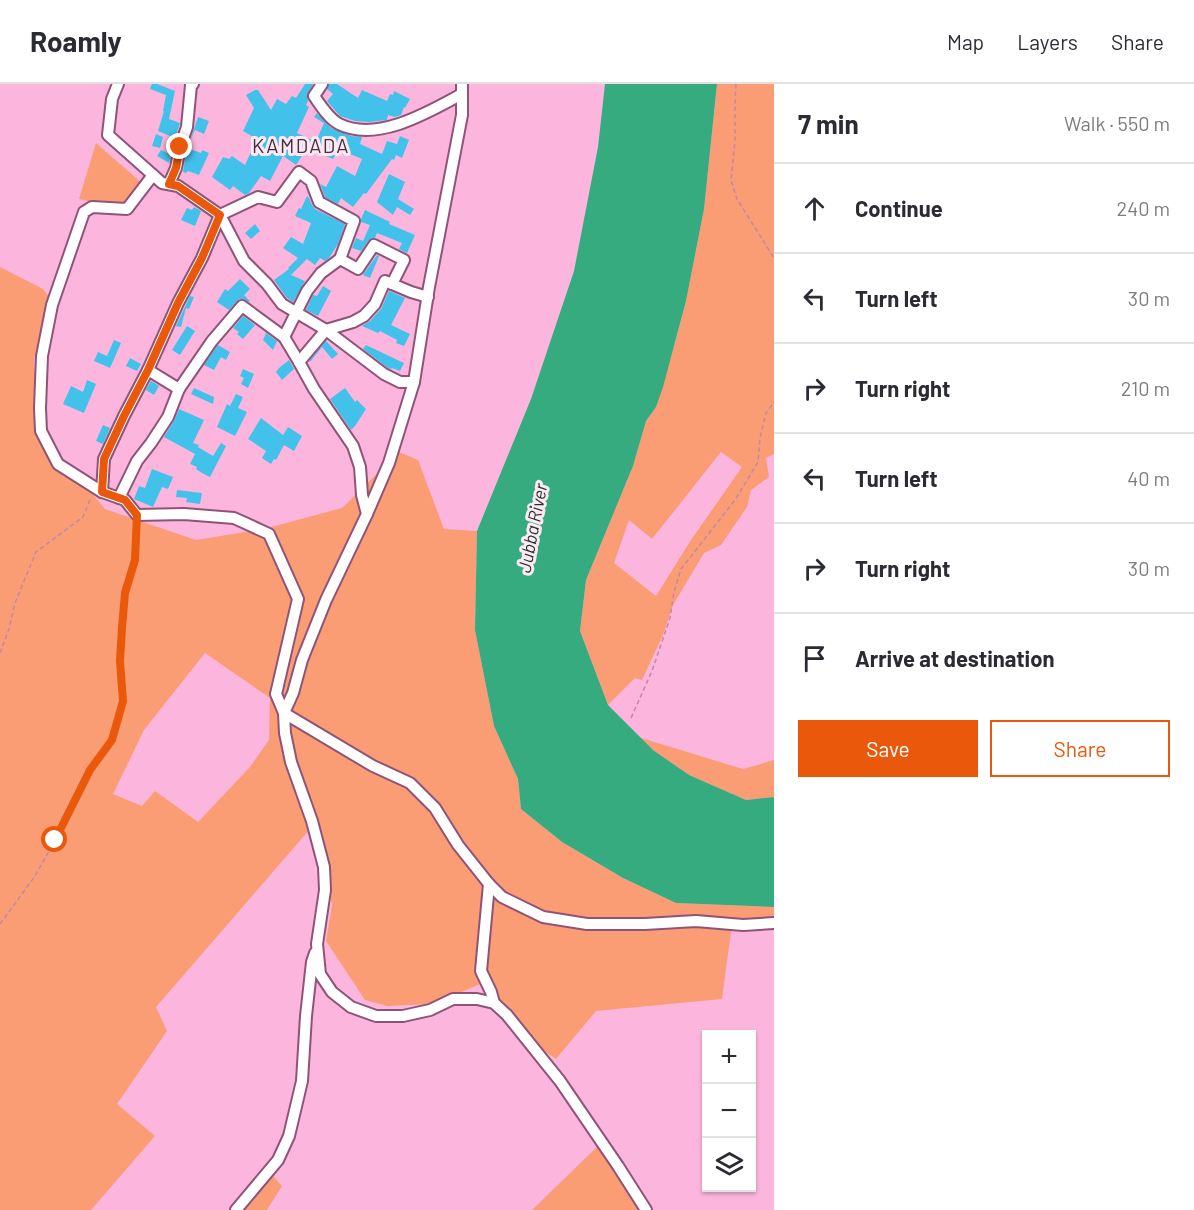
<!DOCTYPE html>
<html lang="en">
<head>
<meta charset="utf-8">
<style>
  body { margin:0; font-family:Barlow,sans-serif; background:#f7f7f7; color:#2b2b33 }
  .controls { position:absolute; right:18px; bottom:18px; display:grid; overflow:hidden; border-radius:0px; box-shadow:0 2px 4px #0004 }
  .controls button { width:54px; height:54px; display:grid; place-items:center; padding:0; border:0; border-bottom:2px solid #e1e1e2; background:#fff; color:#2b2b33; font:30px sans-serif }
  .stop { position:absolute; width:18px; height:18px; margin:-14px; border:4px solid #ea580c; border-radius:50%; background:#fff }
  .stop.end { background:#ea580c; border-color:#fff; box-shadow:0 2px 6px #0008 }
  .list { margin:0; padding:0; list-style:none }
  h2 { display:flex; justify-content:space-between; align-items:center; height:78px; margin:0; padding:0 24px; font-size:26px }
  h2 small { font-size:20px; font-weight:400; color:#7c7c81 }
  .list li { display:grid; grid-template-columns:39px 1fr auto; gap:18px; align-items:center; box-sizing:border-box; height:90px; padding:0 24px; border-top:2px solid #e1e1e2 }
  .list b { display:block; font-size:22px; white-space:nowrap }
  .list em { font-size:20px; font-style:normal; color:#7c7c81 }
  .actions { display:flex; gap:12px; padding:18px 24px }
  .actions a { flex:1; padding:14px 0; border:2px solid #ea580c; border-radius:0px; text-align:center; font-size:21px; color:#ea580c }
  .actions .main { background:#ea580c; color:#fff }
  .icon { flex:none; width:33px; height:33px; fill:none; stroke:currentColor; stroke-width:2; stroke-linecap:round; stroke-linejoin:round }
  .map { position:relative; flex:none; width:774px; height:1126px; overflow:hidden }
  header { display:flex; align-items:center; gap:36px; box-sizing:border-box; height:84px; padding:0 30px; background:#fff; border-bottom:2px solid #e1e1e2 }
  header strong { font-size:28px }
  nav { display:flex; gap:33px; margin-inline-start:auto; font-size:21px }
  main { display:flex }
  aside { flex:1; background:#fff }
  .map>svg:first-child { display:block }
  .green { fill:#fb9d74; fill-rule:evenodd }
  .water { fill:#35ab7f }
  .building { fill:#42c1eb }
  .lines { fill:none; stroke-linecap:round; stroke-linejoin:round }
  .minor-casing { stroke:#905378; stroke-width:14 }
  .path { stroke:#c088a8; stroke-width:1.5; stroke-dasharray:4.5 3; stroke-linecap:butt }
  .minor { stroke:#fff; stroke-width:10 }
  .route { stroke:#ea580c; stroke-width:8 }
  .labels { text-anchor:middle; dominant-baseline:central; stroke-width:6; stroke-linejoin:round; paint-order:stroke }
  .water-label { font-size:18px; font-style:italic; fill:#1d362b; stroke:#fee8f4 }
  .quarter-label { font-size:20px; letter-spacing:1.5px; fill:#492d3d; stroke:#fee8f4 }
</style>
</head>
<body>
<header>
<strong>Roamly</strong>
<nav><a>Map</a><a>Layers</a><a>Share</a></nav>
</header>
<main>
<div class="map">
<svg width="774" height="1126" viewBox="0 0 774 1126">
  <rect width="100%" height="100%" fill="#fcb6de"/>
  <g class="green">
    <path d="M717,0H774V370L766,374L769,393L751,406L747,423L721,461L704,469L673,521L663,551L642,596L635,594L608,621L580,547L586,496L633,382L646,337L656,323L676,255L686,217L704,125ZM721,368L742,383L691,456L656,512L614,479L629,436L652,455Z"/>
    <polygon points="96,59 144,101 125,126 79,115"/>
    <path d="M0,183L43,205L56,222L34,274L37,343L105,425L196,456L264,445L342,424L399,368L418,376L444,445L477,447L475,546L494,642L518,695L521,725L562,758L623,794L676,819L774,823V838L732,840L722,915L596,927L556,975L530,957L487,897L434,920L387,922L365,916L326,857L332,821L317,737L156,923L167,947L117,1020L155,1052L91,1126H0ZM205,569L270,614L269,656L250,683L198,738L155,707L142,722L113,710L144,646Z"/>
    <polygon points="638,653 743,685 774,676 774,713 746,716 689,691 653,666"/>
    <polygon points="600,1060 646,1126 532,1126"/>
    <polygon points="266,1084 282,1102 267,1126 234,1126"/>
  </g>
  <polygon class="water" points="605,0 717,0 704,125 686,217 663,303 656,323 646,337 633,382 586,496 580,547 608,621 653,666 689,691 746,716 774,713 774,823 676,819 623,794 562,758 521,725 518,695 494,642 475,546 477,447 531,315 574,187 598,63"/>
  <g class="building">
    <polygon points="152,0 157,0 175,7 169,35 180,39 175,54 158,47 164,27 163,27 166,11 150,5"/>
    <polygon points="305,0 313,0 307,11 308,17 306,21 309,23 297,49 312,56 313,53 317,55 324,39 314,33 317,29 331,44 351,52 362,53 360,60 382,70 387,57 397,60 400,52 409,56 402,74 396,71 394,76 392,75 366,110 364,109 353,123 341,114 338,120 325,113 320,100 326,103 337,82 355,92 362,75 338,65 333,75 307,64 296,81 283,72 270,97 261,92 249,109 245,111 233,102 230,106 212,93 223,73 229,75 232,72 245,81 257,55 243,47 254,24 246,11 255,6 258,6 271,26 277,15 286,20 292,12 296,14"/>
    <polygon points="329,0 337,0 358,14 362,6 387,17 390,10 393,11 394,7 410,15 405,24 404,23 401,31 395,33 388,31 387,36 369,38 355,37 340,32 327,17 333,10 327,5"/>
    <polygon points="198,33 209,37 204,50 195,46 189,60"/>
    <polygon points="156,50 163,53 160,64 152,62"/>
    <polygon points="187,64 201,69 202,66 209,69 199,91 188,87 186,89 183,88"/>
    <polygon points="161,66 171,71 169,79 157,72"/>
    <polygon points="389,90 405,98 398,115 414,125 410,131 397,123 393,131 377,118"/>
    <polygon points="307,112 309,114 312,121 315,125 345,140 338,160 329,174 325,177 320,174 315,181 307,175 291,191 305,197 293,218 287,214 274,196 289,185 288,184 298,174 283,164 291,153 303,160 311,139 295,132 299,124 301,125"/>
    <polygon points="194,123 201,127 195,142 181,136 187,124 192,126"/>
    <polygon points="365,126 390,138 389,140 415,151 407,169 399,165 402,159 377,149 375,154 368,157 361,167 352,164 356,154 363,157 370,141 361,138 361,135"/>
    <polygon points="255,140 260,147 251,155 245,149"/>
    <polygon points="377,171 379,172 370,194 363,191"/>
    <polygon points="240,195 250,205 244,211 250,217 249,218 244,215 239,215 229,226 217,218 225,205 228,207"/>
    <polygon points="323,202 331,207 318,232 306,226 313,211 317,212"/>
    <polygon points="389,207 405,214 391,241 410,250 404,262 396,259 397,256 380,247 378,249 362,242 370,237 381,225"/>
    <polygon points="190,212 194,213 189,225 186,224 181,243 176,242"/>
    <polygon points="243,232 255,241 243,255 237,250 239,248 233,244"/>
    <polygon points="187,242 195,247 180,271 172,266"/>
    <polygon points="266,249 277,257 273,266 263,256"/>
    <polygon points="114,256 121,259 110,284 94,277 98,268 107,272"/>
    <polygon points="326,257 338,270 332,275 322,263 310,278 309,277"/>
    <polygon points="218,261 230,268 226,276 221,273 214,286 204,281"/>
    <polygon points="366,261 404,279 400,287 392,284 391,285 388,284 363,265"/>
    <polygon points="130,274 141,280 137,287 126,282"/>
    <polygon points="289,276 294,285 282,296 276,288 279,284"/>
    <polygon points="243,285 254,290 248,304 241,300 244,294 240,292"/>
    <polygon points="87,296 96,300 84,329 63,320 71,302 83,308"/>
    <polygon points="151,297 159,302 154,311 146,306"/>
    <polygon points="194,304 214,313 213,320 191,310"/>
    <polygon points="345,304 355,318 357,316 366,325 355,342 351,346 330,315"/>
    <polygon points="236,310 243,313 238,324 247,328 235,352 217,343 227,320 230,322"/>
    <polygon points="179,325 204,336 193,359 199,361 198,363 213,372 221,359 226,362 210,393 202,389 196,385 197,383 190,380 195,370 164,353 174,337"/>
    <polygon points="261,334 283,351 288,343 302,352 294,367 284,361 276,376 274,375 271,380 262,374 266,367 248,355"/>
    <polygon points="103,341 110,344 103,360 96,357"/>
    <polygon points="152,385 173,393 168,405 162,403 153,423 134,415 139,402 145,404"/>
    <polygon points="177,406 202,409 200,420 186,418 187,414 176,413"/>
  </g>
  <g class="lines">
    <g class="minor-casing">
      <g id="minor">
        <polyline points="118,0 112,15 108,51 162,99 178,102 220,131 244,177 267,200 282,220 326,246 384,290 400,298 414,298"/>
        <path d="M322,0L314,12C321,22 329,35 339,40C377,59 429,28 462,10"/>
        <polyline points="153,91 127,125 92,123 84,128 52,221 42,272 40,324 41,347 58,380 102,408 125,416 137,431 184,430 234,434 269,450 298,515 276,610 284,629 373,682 410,699 435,724 458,761 489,800 502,813 543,833 587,840 645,840 696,837 743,841 774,839"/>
        <polyline points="169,100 176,84 180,63 187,43 191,1 193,0"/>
        <polyline points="340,175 354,137 319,118 311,97 299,88 277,118 258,113 220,131 202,174 178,219 148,286 179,305 212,257 242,222 284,253 299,278 314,305 353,362 360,383 362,411 367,430 326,516 302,576 293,609 284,629 285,649 291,678 312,737 324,783 325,806 317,860 320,890 332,908 351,923 376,932 403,932 430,926 453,915 477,915 494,919 507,931 560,997 618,1082 646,1126"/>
        <polyline points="284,253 307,207 321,189 340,175 358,185 374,161 404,176 392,200"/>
        <polyline points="299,278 326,246 353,238 364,232 375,220 385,197 411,208 428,213"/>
        <polyline points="102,408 104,375 124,332 148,286"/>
        <polyline points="119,414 137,377 151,359 168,333 179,305"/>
        <polyline points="367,430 389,379 414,298 429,203 462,31 462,0"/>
        <polyline points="489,800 481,887 491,908 494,919"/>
        <polyline points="236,1126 278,1076 289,1052 302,997 306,932 312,878 315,869"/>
      </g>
    </g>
    <g class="path">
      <polyline points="736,0 735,20 735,57 731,96 737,115 774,174"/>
      <polyline points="0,569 9,545 15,519 36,468 83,433 91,413"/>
      <polyline points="631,634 652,587 670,534 674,508 681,485 735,416 758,378 760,354 766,329 774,318"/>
      <polyline points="0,840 35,792 62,744 78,708 90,686 112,656 123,617 120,577 121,544 125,509 135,476 136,441"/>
    </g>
    <use href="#minor" class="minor"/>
  </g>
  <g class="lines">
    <polyline class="route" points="55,756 90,686 112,656 123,617 120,577 122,544 125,509 135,476 137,431 125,416 102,408 104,375 124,332 148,286 178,219 202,174 220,131 178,102 169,100 176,84 180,63"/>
  </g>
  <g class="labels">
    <g class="water-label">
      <text transform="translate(532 444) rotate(-79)">Jubba River</text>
    </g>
    <g class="quarter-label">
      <text x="301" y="61">KAMDADA</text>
    </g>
  </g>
</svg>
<div class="controls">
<button>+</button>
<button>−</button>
<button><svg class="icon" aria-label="layers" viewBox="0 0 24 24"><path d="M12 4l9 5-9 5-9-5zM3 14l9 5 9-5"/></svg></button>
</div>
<div class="stop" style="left:55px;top:756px"></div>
<div class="stop end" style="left:180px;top:63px"></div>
</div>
<aside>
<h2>7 min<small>Walk · 550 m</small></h2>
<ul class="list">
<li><svg class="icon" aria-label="ahead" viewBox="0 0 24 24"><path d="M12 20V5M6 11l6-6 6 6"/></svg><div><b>Continue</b></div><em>240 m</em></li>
<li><svg class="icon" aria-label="left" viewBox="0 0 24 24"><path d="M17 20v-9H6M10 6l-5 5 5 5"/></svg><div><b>Turn left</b></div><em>30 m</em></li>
<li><svg class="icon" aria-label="right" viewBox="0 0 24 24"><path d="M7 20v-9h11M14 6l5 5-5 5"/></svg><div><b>Turn right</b></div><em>210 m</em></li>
<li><svg class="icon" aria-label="left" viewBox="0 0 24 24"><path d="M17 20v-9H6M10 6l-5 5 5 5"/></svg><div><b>Turn left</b></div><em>40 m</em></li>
<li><svg class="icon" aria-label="right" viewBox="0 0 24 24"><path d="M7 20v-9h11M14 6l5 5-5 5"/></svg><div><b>Turn right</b></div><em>30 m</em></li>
<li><svg class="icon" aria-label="arrive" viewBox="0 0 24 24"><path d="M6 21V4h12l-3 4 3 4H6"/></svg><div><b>Arrive at destination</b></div></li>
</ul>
<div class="actions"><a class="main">Save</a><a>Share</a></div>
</aside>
</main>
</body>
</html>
